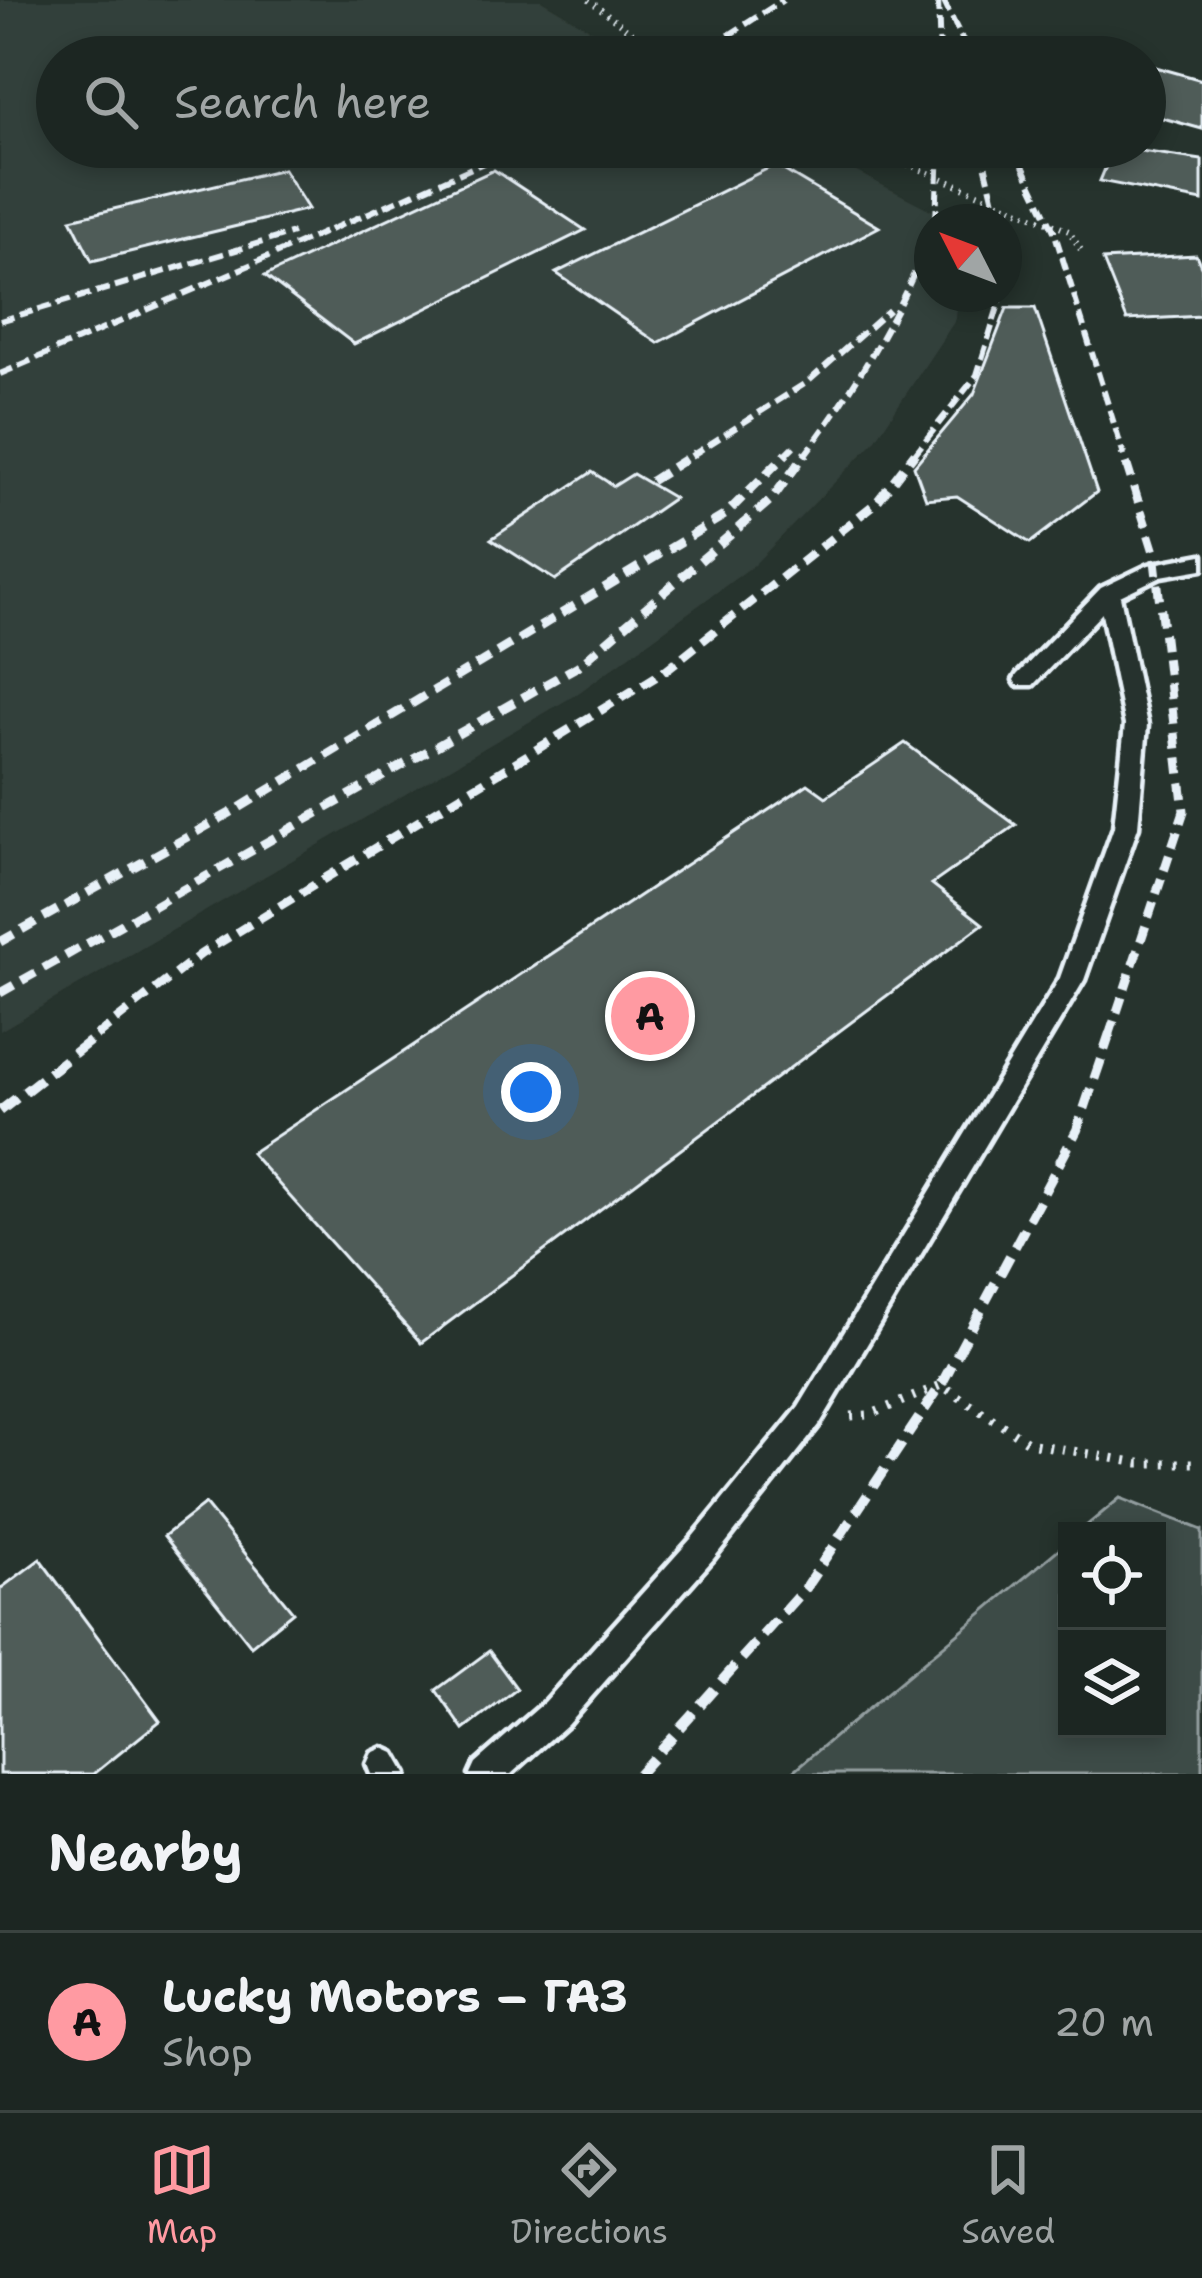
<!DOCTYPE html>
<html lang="en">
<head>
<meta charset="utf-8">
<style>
  body { margin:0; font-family:"Shantell Sans",sans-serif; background:#252e2a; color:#f1f3f6 }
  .controls { position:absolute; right:36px; bottom:36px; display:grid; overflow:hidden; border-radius:0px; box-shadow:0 6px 18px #0003 }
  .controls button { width:108px; height:108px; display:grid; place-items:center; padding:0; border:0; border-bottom:3px solid #3a4340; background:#1c2622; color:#f1f3f6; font:60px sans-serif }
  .compass { position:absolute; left:914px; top:204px; width:108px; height:108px; border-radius:50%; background:#1c2622; box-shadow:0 6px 18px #0003; rotate:312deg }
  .you { position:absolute; left:531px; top:1092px; width:42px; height:42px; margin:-30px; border:9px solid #fff; border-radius:50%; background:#1a73e8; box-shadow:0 0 0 18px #1a73e833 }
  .badge { display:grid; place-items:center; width:78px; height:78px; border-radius:50%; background:#ff9aa2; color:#111; font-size:39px; font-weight:700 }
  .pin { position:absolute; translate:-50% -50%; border:6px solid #fff; box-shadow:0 3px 12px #0006 }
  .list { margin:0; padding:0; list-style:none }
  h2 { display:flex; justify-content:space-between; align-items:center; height:156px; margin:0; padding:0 48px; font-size:51px }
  h2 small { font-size:39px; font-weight:400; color:#a0a5a5 }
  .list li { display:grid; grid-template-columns:78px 1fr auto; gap:36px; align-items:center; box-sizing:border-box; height:180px; padding:0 48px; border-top:3px solid #3a4340 }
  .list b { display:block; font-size:45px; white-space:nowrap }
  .list p { margin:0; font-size:39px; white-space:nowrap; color:#a0a5a5 }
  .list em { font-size:39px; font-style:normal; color:#a0a5a5 }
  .icon { flex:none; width:66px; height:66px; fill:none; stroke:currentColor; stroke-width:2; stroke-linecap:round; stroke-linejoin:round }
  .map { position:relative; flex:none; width:1202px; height:1774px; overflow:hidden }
  .search { position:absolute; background:#1c2622; box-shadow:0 6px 18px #0003; left:36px; right:36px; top:36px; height:132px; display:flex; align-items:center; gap:30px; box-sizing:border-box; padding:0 42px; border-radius:66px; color:#a0a5a5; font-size:45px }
  .sheet { height:336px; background:#1c2622 }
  nav { display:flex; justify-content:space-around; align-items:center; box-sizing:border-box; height:168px; border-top:3px solid #3a4340; background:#1c2622; font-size:33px; color:#a0a5a5 }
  nav a { display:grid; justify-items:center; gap:6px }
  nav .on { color:#ff9aa2 }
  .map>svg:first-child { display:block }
  .built { fill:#333f3a }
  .green { fill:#3e4b47; stroke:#939ea0; stroke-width:3 }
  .building { fill:#505c59; stroke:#e8f1f8; stroke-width:3 }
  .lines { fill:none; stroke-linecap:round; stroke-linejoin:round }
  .service-casing { stroke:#e8f1f8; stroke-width:9 }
  .path-far1 { stroke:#e8f1f8; stroke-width:6; stroke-dasharray:1.5 6; stroke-linecap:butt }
  .path { stroke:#e8f1f8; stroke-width:9; stroke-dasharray:3 10; stroke-linecap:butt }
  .service { fill:#26332d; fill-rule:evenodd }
  .rail-far2 { stroke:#e8f1f8; stroke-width:6; stroke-dasharray:14 6; stroke-linecap:butt }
  .rail-far1 { stroke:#e8f1f8; stroke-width:9; stroke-dasharray:16 9; stroke-linecap:butt }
  .rail { stroke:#e8f1f8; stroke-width:10; stroke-dasharray:21 10; stroke-linecap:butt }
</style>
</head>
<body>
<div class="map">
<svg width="1202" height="1774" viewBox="0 0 1202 1774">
  <rect width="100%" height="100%" fill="#26332d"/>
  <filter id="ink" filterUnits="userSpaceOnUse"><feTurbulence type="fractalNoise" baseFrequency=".00833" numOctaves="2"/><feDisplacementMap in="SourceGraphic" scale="24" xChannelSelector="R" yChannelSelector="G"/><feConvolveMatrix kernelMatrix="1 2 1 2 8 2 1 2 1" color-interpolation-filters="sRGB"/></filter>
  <g filter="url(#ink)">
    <polygon class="built" points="0,0 541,0 636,57 57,57 57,147 808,147 954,222 932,222 932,294 958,294 956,319 874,442 754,565 577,694 0,1031"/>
    <polygon class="green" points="1120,1498 1202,1530 1202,1774 790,1774 1067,1542 1067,1729 1157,1729 1157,1531 1080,1531"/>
    <g class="building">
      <polygon points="1145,64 1202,80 1202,129 1145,113"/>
      <polygon points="1114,147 1202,160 1202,201 1100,181"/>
      <polygon points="775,165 879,227 658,343 556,273"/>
      <polygon points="283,169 308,209 92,261 71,219"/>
      <polygon points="494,170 585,230 354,344 265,276"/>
      <polygon points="1196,255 1202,268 1202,316 1127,320 1103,260"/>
      <polygon points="1007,308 1035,308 1097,492 1030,543 957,496 926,499 914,466 974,394"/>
      <polygon points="592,472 614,486 633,474 674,498 555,580 491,539"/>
      <polygon points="905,743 1016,825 932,884 983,924 421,1343 251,1153 808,784 826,797"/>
      <polygon points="205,1504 293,1612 251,1646 164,1536"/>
      <polygon points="40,1559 160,1721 94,1774 0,1774 0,1589"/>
      <polygon points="489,1651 517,1689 464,1730 436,1690"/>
    </g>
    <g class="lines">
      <g class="service-casing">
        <g id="service">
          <polygon points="1202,555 1202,569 1161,576 1120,596 1147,725 1138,827 1084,980 819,1425 713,1559 567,1724 511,1774 470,1774 475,1763 545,1702 691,1539 799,1407 1060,978 1114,827 1125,725 1102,613 1033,685 1017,685 1014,680 1017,675 1101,588 1149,565"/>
          <polygon points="383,1748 394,1753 406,1774 371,1774 367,1764 372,1753"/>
        </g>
      </g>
      <g class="path-far1">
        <polyline points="589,0 631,32 634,41 676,57"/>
        <polyline points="866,147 1069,231 1081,250"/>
      </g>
      <polyline class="path" points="851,1416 869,1415 941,1385 1029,1443 1139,1463 1202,1463"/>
      <use href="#service" class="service"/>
      <g class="rail-far2">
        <polyline points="938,0 940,57"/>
        <polyline points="943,0 971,57"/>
        <polyline points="695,57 783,0"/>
        <polyline points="981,147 999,222"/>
        <polyline points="1014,147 1054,231 1124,456"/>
        <polyline points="936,222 939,147"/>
        <polyline points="0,321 293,233"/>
        <polyline points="0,374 520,147"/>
        <polyline points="691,456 809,381 889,310"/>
        <polyline points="784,456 798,442"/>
        <path d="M804,456C857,385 899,314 932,232"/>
        <polyline points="913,456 977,375 1002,294"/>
      </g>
      <g class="rail-far1">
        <polyline points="651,481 695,453"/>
        <polyline points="0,942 239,808 725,515 787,453"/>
        <polyline points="0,993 578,666 772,499 806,453"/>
        <polyline points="96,1036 201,954 662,673 876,503 915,453"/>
        <polyline points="1109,1036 1184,811 1154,552 1123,453"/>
      </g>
      <g class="rail">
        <polyline points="0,1111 100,1033"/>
        <polyline points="638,1774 806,1587 941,1385 1077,1130 1110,1033"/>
      </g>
    </g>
  </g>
</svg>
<div class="controls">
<button><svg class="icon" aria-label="locate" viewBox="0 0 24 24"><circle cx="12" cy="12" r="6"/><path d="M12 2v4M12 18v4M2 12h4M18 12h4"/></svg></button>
<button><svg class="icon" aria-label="layers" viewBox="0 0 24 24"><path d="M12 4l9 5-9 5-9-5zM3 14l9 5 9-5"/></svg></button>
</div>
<svg class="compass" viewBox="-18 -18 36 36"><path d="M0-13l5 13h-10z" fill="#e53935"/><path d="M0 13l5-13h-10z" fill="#a0a5a5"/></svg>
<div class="you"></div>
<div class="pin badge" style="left:650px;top:1016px">A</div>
<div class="search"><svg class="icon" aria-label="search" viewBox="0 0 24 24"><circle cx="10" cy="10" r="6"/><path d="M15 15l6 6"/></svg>Search here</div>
</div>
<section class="sheet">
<h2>Nearby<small></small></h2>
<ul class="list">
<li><span class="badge">A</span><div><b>Lucky Motors – ГАЗ</b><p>Shop</p></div><em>20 m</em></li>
</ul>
</section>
<nav>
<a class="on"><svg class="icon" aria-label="map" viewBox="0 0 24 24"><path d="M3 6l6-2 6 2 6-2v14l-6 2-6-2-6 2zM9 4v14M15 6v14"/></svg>Map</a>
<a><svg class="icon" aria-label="directions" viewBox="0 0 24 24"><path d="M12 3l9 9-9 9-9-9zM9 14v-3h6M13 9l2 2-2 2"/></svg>Directions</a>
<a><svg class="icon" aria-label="saved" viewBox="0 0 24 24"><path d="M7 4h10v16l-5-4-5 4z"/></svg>Saved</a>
</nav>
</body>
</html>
